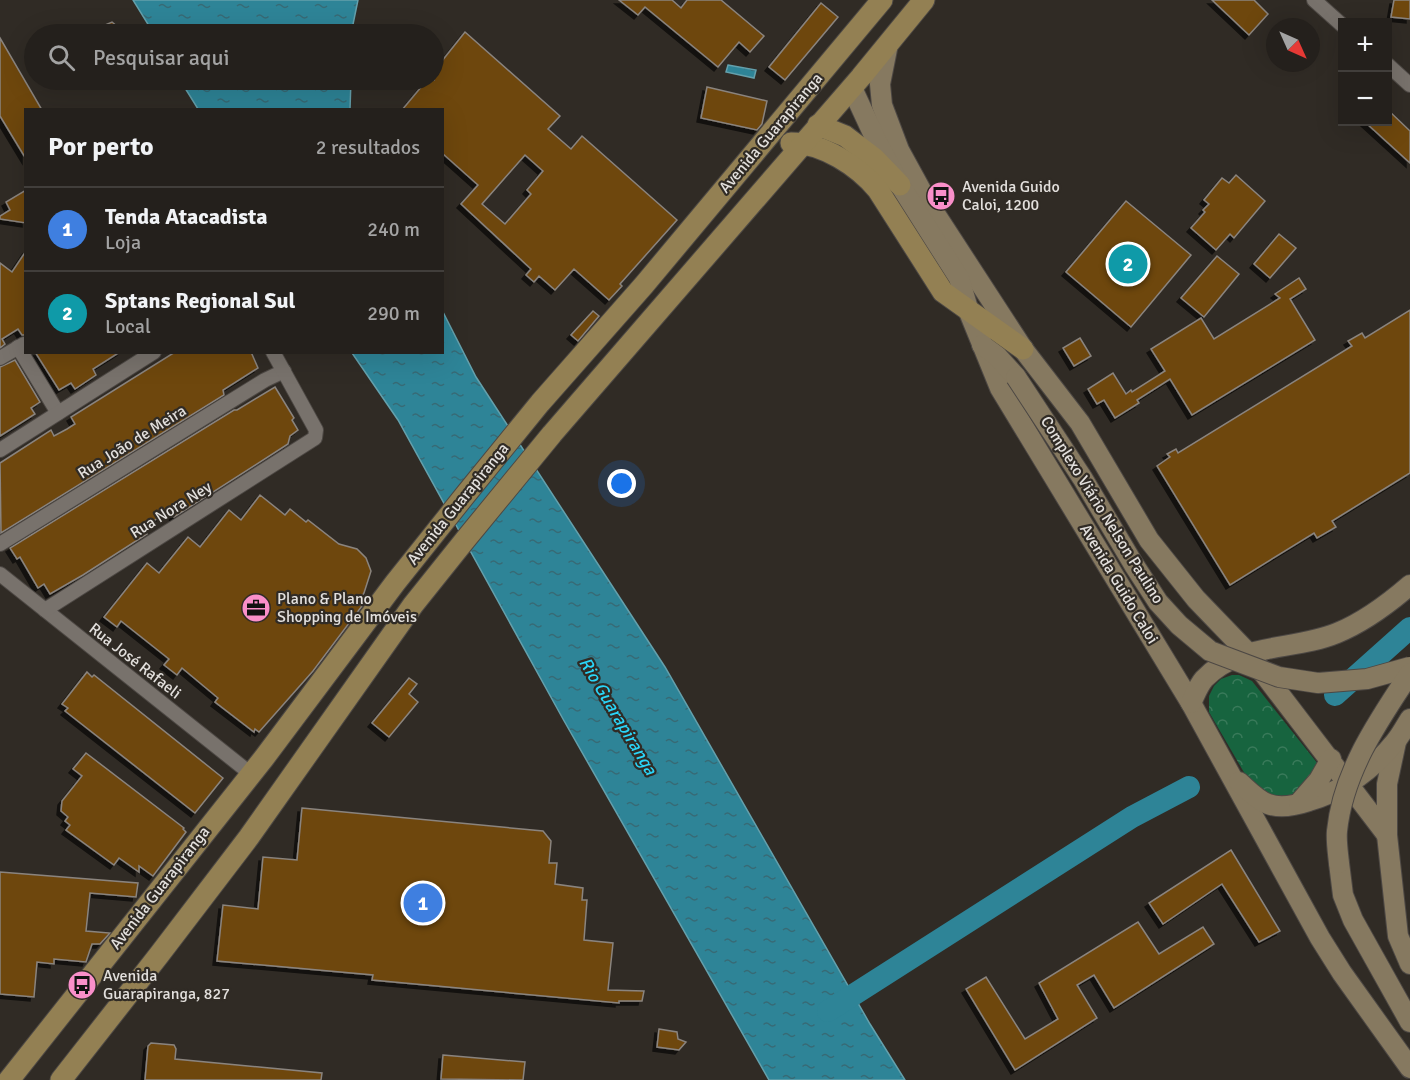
<!DOCTYPE html>
<html lang="pt">
<head>
<meta charset="utf-8">
<style>
  body { margin:0; font-family:Signika,sans-serif; background:#302d29; color:#f1f3f6 }
  .controls { position:absolute; right:18px; top:18px; display:grid; overflow:hidden; border-radius:0px; box-shadow:0 6px 24px #0002 }
  .controls button { width:54px; height:54px; display:grid; place-items:center; padding:0; border:0; border-bottom:2px solid #413e3b; background:#24201c; color:#f1f3f6; font:30px sans-serif }
  .compass { position:absolute; left:1266px; top:18px; width:54px; height:54px; border-radius:50%; background:#24201c; box-shadow:0 6px 24px #0002; rotate:135deg }
  .you { position:absolute; left:622px; top:484px; width:21px; height:21px; margin:-15px; border:4px solid #fff; border-radius:50%; background:#1a73e8; box-shadow:0 0 0 9px #1a73e833 }
  .badge { display:grid; place-items:center; width:39px; height:39px; border-radius:50%; background:#d93025; color:#fff; font-size:20px; font-weight:700 }
  .pin { position:absolute; translate:-50% -50%; border:3px solid #fff; box-shadow:0 2px 6px #0006 }
  .list { margin:0; padding:0; list-style:none }
  h2 { display:flex; justify-content:space-between; align-items:center; height:78px; margin:0; padding:0 24px; font-size:26px }
  h2 small { font-size:20px; font-weight:400; color:#a3a3a3 }
  .list li { display:grid; grid-template-columns:39px 1fr auto; gap:18px; align-items:center; box-sizing:border-box; height:84px; padding:0 24px; border-top:2px solid #413e3b }
  .list b { display:block; font-size:22px; white-space:nowrap }
  .list p { margin:0; font-size:20px; white-space:nowrap; color:#a3a3a3 }
  .list em { font-size:20px; font-style:normal; color:#a3a3a3 }
  .icon { flex:none; width:33px; height:33px; fill:none; stroke:currentColor; stroke-width:2; stroke-linecap:round; stroke-linejoin:round }
  .map { position:relative; flex:none; width:1410px; height:1080px; overflow:hidden }
  .search { position:absolute; background:#24201c; box-shadow:0 6px 24px #0002; left:24px; top:24px; width:420px; height:66px; display:flex; align-items:center; gap:15px; box-sizing:border-box; padding:0 21px; border-radius:33px; color:#a3a3a3; font-size:22px }
  .panel { position:absolute; background:#24201c; box-shadow:0 6px 24px #0002; left:24px; top:108px; width:420px; height:246px; border-radius:0px }
  .map>svg:first-child { display:block }
  .park { fill:url(#park-crowns) }
  .water { fill:url(#water-ripples); stroke:#64a0ac; stroke-width:1.5 }
  .lines { fill:none; stroke-linecap:round; stroke-linejoin:round }
  .river { stroke:#2e8497; stroke-width:22 }
  .building { fill:#6e4610; stroke:#8a847e; stroke-width:1.5; fill-rule:evenodd; filter:url(#shadow) }
  .street-casing { stroke:#4d4844; stroke-width:16 }
  .secondary-casing { stroke:#4d4844; stroke-width:22 }
  .primary-casing { stroke:#4d4844; stroke-width:23 }
  .street { stroke:#78726c; stroke-width:14 }
  .secondary { stroke:#867960; stroke-width:20 }
  .primary { stroke:#938053; stroke-width:21 }
  .secondary-bridge-casing { stroke:#4d4844; stroke-width:22; stroke-linecap:butt }
  .secondary-bridge { stroke:#867960; stroke-width:20 }
  .labels { text-anchor:middle; dominant-baseline:central; stroke-width:4.5; stroke-linejoin:round; paint-order:stroke }
  .street-label { font-size:16px; fill:#e3e0dd; stroke:#302b25 }
  .poi-label { font-size:16px; fill:#e3e0dd; stroke:#302b25; text-anchor:start }
  .water-label { font-size:18px; font-style:italic; fill:#2ad5f8; stroke:#302b25 }
</style>
</head>
<body>
<div class="map">
<svg width="1410" height="1080" viewBox="0 0 1410 1080">
  <defs>
    <pattern id="park-crowns" width="20" height="18" patternUnits="userSpaceOnUse" patternTransform="scale(1.5)"><rect width="20" height="18" fill="#17643f"/><path d="M2 6a3 3 0 1 1 6 0M12 15a3 3 0 1 1 6 0" fill="none" stroke="#397a5a"/></pattern>
    <pattern id="water-ripples" width="26" height="14" patternUnits="userSpaceOnUse" patternTransform="scale(1.5)"><rect width="26" height="14" fill="#2e8497"/><path d="M2 4q2-2 4 0t4 0M15 11q2-2 4 0t4 0" fill="none" stroke="#376a75"/></pattern>
    <filter id="shadow"><feDropShadow dx="-4" dy="4" stdDeviation="0" flood-color="#0009"/></filter>
  </defs>
  <rect width="100%" height="100%" fill="#302b25"/>
  <polygon class="park" points="1232,675 1239,675 1252,681 1318,764 1317,772 1294,795 1281,796 1267,794 1249,781 1209,712 1209,696 1214,686 1221,679"/>
  <g class="water">
    <polygon points="133,0 358,0 351,34 154,34"/>
    <polygon points="728,65 756,70 754,78 726,72"/>
    <polygon points="180,80 351,80 350,109 198,109"/>
    <polygon points="443,312 476,377 665,667 870,1024 905,1080 769,1080 563,719 398,420 352,353 442,352"/>
  </g>
  <g class="lines">
    <g class="river">
      <polyline points="1335,695 1410,628"/>
      <polyline points="828,1011 1132,817 1189,787"/>
    </g>
  </g>
  <g class="building">
    <polygon points="619,0 672,0 681,8 687,0 721,0 764,36 750,52 739,42 718,67 645,7 638,15"/>
    <polygon points="1212,0 1254,0 1268,14 1249,35"/>
    <polygon points="1394,0 1410,0 1410,19 1391,17"/>
    <polygon points="821,3 838,17 785,80 769,67"/>
    <polygon points="112,22 118,27 118,34 103,34 105,25"/>
    <path d="M465,32L560,116L548,129L571,149L582,136L677,220L620,284L622,286L609,300L574,269L555,290L539,276L534,282L526,275L531,269L461,204L478,185L442,153V110H402L427,80H434V71ZM525,155L543,171L527,190L531,194L505,224L482,204Z"/>
    <polygon points="0,38 42,110 26,110 26,159 0,116"/>
    <polygon points="707,87 767,101 762,124 757,130 701,118"/>
    <polygon points="1388,110 1410,131 1410,163 1365,122 1388,122"/>
    <polygon points="1236,175 1265,201 1234,238 1230,234 1216,250 1191,228 1205,212 1203,210 1209,204 1204,200 1222,178 1229,183"/>
    <polygon points="26,190 26,223 0,219 0,216 10,210 6,202"/>
    <polygon points="1126,201 1191,255 1131,327 1066,272"/>
    <polygon points="1279,234 1296,248 1270,278 1254,264"/>
    <polygon points="26,251 26,335 22,335 18,329 2,339 5,344 0,348 0,263 12,272"/>
    <polygon points="1217,256 1239,274 1204,317 1181,298"/>
    <polygon points="1299,278 1306,289 1290,299 1315,340 1192,415 1170,379 1137,400 1139,403 1115,418 1104,400 1097,404 1088,389 1113,373 1126,394 1131,390 1132,392 1165,371 1151,349 1201,318 1214,339 1280,298 1275,294"/>
    <polygon points="1410,310 1410,473 1332,521 1336,527 1317,538 1314,533 1230,585 1157,466 1170,457 1167,454 1176,449 1178,453 1352,346 1348,341 1362,333 1365,338"/>
    <polygon points="593,311 599,316 578,341 571,335"/>
    <polygon points="1080,338 1091,356 1074,366 1063,348"/>
    <polygon points="35,352 120,352 93,369 96,375 75,389 71,383 59,390"/>
    <polygon points="175,352 251,352 258,368 223,390 224,395 1,533 0,463 51,430 54,436 67,429 75,424 71,417"/>
    <polygon points="15,360 40,402 31,408 35,414 0,436 0,367"/>
    <polygon points="275,387 294,418 292,420 298,430 290,436 288,444 174,517 170,511 143,527 147,534 83,575 50,594 44,584 38,588 20,557 17,559 10,548 234,410 237,410"/>
    <polygon points="260,495 285,515 290,509 306,522 308,520 339,544 357,549 366,558 371,571 364,593 358,603 362,606 313,671 259,732 255,729 254,732 215,702 218,698 182,668 177,675 164,665 169,659 121,621 117,627 104,617 147,563 159,573 188,537 200,547 229,510 241,520"/>
    <polygon points="87,672 92,677 94,675 223,778 195,813 65,711 68,708 62,704"/>
    <polygon points="409,678 417,684 409,694 418,702 389,737 372,723"/>
    <polygon points="86,753 184,828 183,829 186,832 153,876 139,866 139,872 119,858 114,865 66,830 70,825 65,821 68,817 61,811 62,801 82,776 73,769"/>
    <polygon points="302,808 543,831 551,841 549,863 557,863 555,884 583,888 582,900 587,900 584,940 613,943 608,990 644,991 642,1001 619,1001 619,1003 372,980 373,975 217,961 223,905 258,909 263,857 297,860"/>
    <polygon points="1231,850 1280,931 1259,942 1222,884 1163,924 1149,903"/>
    <polygon points="0,872 138,883 136,897 90,893 86,931 110,933 100,944 92,944 86,962 54,959 54,964 37,962 34,997 0,994"/>
    <polygon points="1138,922 1159,954 1203,927 1214,944 1114,1008 1094,975 1077,985 1097,1018 1015,1070 966,989 986,977 1025,1039 1058,1019 1039,983"/>
    <polygon points="659,1029 677,1032 678,1039 686,1042 679,1050 657,1047"/>
    <polygon points="151,1043 174,1045 176,1049 175,1059 322,1073 321,1080 145,1080 148,1046"/>
    <polygon points="443,1055 525,1062 523,1080 441,1079"/>
  </g>
  <g class="lines">
    <g class="street-casing">
      <g id="street">
        <polyline points="1314,0 1342,25"/>
        <polyline points="1388,65 1410,85"/>
        <polyline points="18,347 58,413"/>
        <polyline points="0,358 24,344"/>
        <polyline points="0,450 154,352"/>
        <polyline points="0,544 265,380 284,371"/>
        <polyline points="0,574 251,774"/>
        <polyline points="45,610 315,438 316,430 273,352"/>
      </g>
    </g>
    <g class="secondary-casing">
      <g id="secondary">
        <polyline points="888,44 880,84 882,105 899,150 928,203 1023,349 1080,423 1149,540 1196,599 1248,653 1387,835"/>
        <polyline points="852,88 877,142 900,185 959,278 969,312 1000,388 1191,703 1320,938 1342,973 1410,1068"/>
        <polyline points="982,345 997,356 1016,377"/>
        <path d="M1191,703C1195,695 1198,686 1204,679C1239,642 1294,651 1337,633C1364,622 1388,604 1410,585"/>
        <polyline points="1396,742 1387,784 1387,835 1398,936 1410,964"/>
        <path d="M1239,782C1248,790 1257,800 1268,804C1281,809 1297,805 1309,801C1343,791 1372,770 1395,742C1401,735 1405,727 1410,719"/>
        <polyline points="1299,803 1319,780 1331,759"/>
        <polyline points="1339,863 1343,895 1353,920 1410,1022"/>
      </g>
    </g>
    <g class="primary-casing">
      <g id="primary">
        <polyline points="818,125 845,136 874,158 900,185"/>
        <path d="M791,143C823,143 858,166 878,190L943,292L1023,349"/>
        <polyline points="9,1080 264,758 395,583 466,494 540,403 644,285 882,0"/>
        <polyline points="61,1080 159,955 249,837 413,605 465,540 552,434 861,77 924,0"/>
      </g>
    </g>
    <use href="#street" class="street"/>
    <use href="#secondary" class="secondary"/>
    <use href="#primary" class="primary"/>
    <g class="secondary-bridge-casing">
      <g id="secondary-bridge">
        <polyline points="1016,377 1083,479 1134,565 1158,602 1179,625 1210,651 1279,677 1318,683 1367,679 1410,667"/>
        <path d="M1339,863C1338,853 1336,841 1337,831C1343,772 1378,721 1410,673"/>
      </g>
    </g>
    <use href="#secondary-bridge" class="secondary-bridge"/>
  </g>
  <defs>
    <g id="bus-disc" transform="scale(1.5)"><circle r="9.5" fill="#f98fc9" stroke="#302b25"/><path d="M-5-6H5V4H4V6H2V4H-2V6H-4V4H-5ZM-3.5-4V0h7V-4ZM-3.5 1.2v1.5H-2V1.2ZM2 1.2v1.5H3.5V1.2Z" fill="#111"/></g>
    <g id="office-disc" transform="scale(1.5)"><circle r="9.5" fill="#f98fc9" stroke="#302b25"/><path d="M-6-3h4V-5.5h4V-3h4V5H-6ZM-1-4.5V-3h2v-1.5ZM-6 0V1H6V0Z" fill="#111"/></g>
  </defs>
  <g fill-rule="evenodd">
    <use href="#bus-disc" x="941" y="196"/>
    <use href="#office-disc" x="256" y="608"/>
    <use href="#bus-disc" x="82" y="985"/>
  </g>
  <g class="labels">
    <g class="street-label">
      <text transform="translate(771 133) rotate(-50)">Avenida Guarapiranga</text>
      <text transform="translate(132 442) rotate(-32)">Rua João de Meira</text>
      <text transform="translate(458 504) rotate(-51)">Avenida Guarapiranga</text>
      <text transform="translate(171 510) rotate(-32)">Rua Nora Ney</text>
      <text transform="translate(1102 510) rotate(58)">Complexo Viário Nelson Paulino</text>
      <text transform="translate(1119 584) rotate(59)">Avenida Guido Caloi</text>
      <text transform="translate(135 661) rotate(38)">Rua José Rafaeli</text>
      <text transform="translate(160 888) rotate(-52)">Avenida Guarapiranga</text>
    </g>
    <g class="poi-label">
      <text x="962" y="187">Avenida Guido<tspan x="962" dy="18">Caloi, 1200</tspan></text>
      <text x="277" y="599">Plano &amp; Plano<tspan x="277" dy="18">Shopping de Imóveis</tspan></text>
      <text x="103" y="976">Avenida<tspan x="103" dy="18">Guarapiranga, 827</tspan></text>
    </g>
    <g class="water-label">
      <text transform="translate(618 716) rotate(59)">Rio Guarapiranga</text>
    </g>
  </g>
</svg>
<div class="controls">
<button>+</button>
<button>−</button>
</div>
<svg class="compass" viewBox="-18 -18 36 36"><path d="M0-13l5 13h-10z" fill="#e53935"/><path d="M0 13l5-13h-10z" fill="#a3a3a3"/></svg>
<div class="you"></div>
<div class="pin badge" style="left:423px;top:903px;background:#3f7fe0">1</div>
<div class="pin badge" style="left:1128px;top:264px;background:#0f9aa8">2</div>
<div class="search"><svg class="icon" aria-label="search" viewBox="0 0 24 24"><circle cx="10" cy="10" r="6"/><path d="M15 15l6 6"/></svg>Pesquisar aqui</div>
<section class="panel">
<h2>Por perto<small>2 resultados</small></h2>
<ul class="list">
<li><span class="badge" style="background:#3f7fe0">1</span><div><b>Tenda Atacadista</b><p>Loja</p></div><em>240 m</em></li>
<li><span class="badge" style="background:#0f9aa8">2</span><div><b>Sptans Regional Sul</b><p>Local</p></div><em>290 m</em></li>
</ul>
</section>
</div>
</body>
</html>
